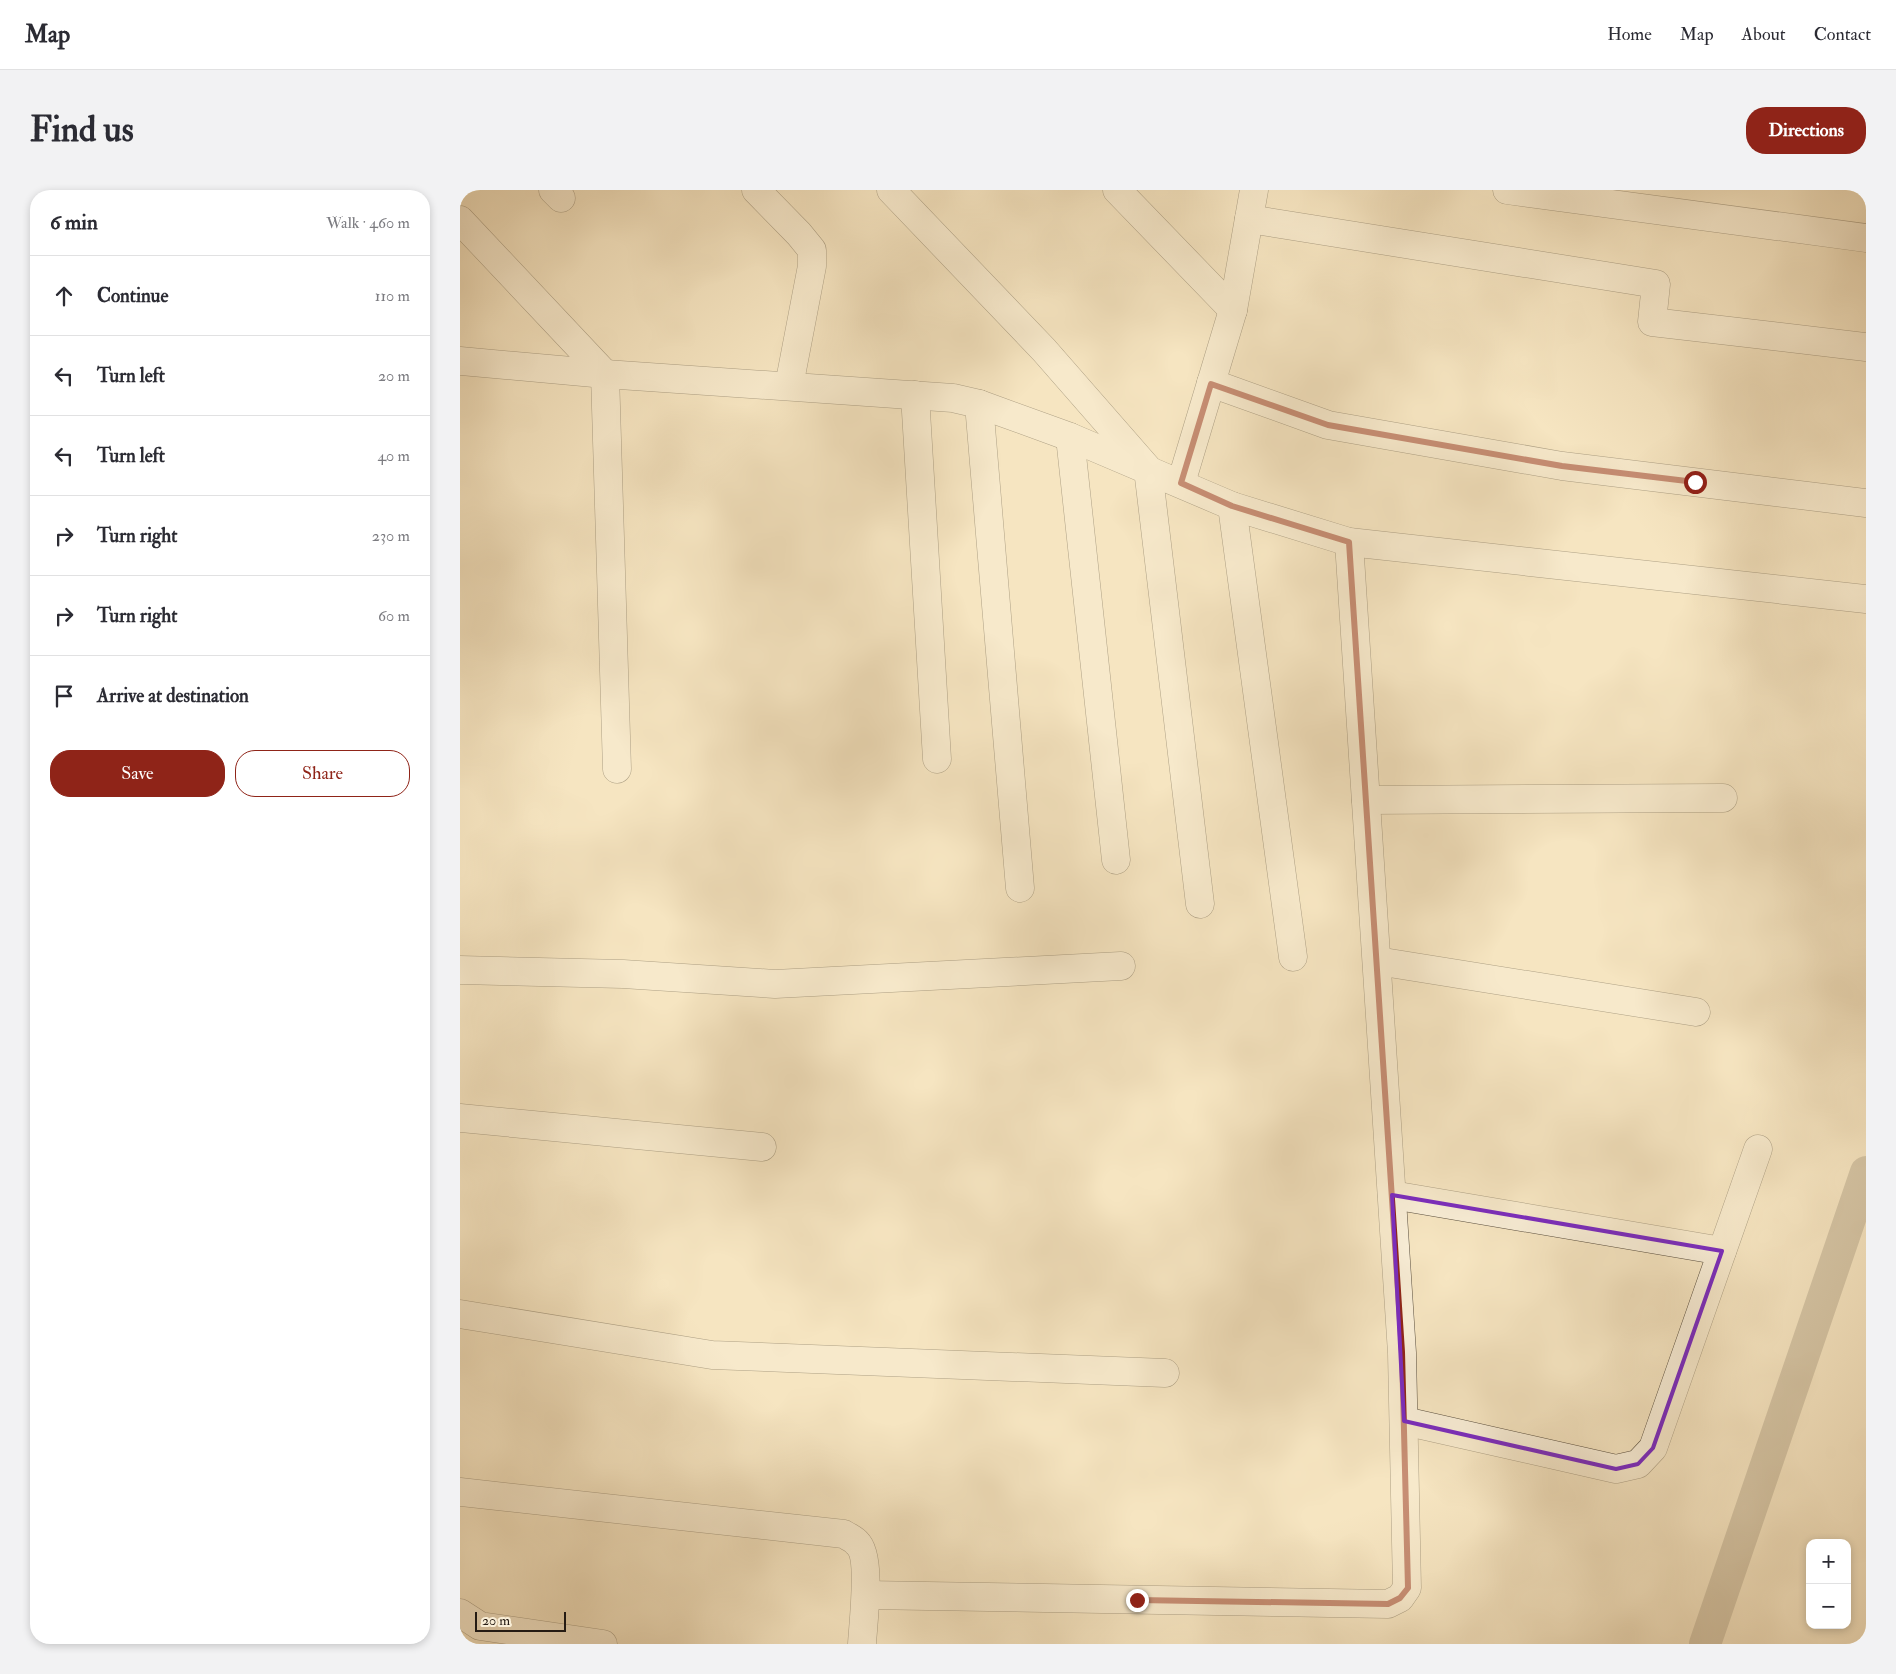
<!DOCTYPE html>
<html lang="en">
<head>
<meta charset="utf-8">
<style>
  body { margin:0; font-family:"IM FELL Double Pica",serif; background:#f2f2f3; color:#2b2b33 }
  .controls { position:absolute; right:15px; bottom:15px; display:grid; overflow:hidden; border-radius:10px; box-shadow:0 2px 8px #0003 }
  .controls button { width:45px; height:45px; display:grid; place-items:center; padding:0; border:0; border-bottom:1px solid #e1e1e2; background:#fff; color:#2b2b33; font:25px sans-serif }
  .scale { position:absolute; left:15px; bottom:12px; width:91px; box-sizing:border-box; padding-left:5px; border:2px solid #251b13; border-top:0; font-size:14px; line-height:18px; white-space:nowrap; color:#251b13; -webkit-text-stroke:4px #f9eed7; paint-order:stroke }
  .stop { position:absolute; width:15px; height:15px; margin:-11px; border:4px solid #8f2418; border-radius:50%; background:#fff }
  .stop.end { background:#8f2418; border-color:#fff; box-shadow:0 1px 5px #0008 }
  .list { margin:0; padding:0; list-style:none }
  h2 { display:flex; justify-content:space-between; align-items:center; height:65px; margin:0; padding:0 20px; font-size:21px }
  h2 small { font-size:16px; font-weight:400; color:#7c7c81 }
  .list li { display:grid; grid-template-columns:32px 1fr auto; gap:15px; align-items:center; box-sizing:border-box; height:80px; padding:0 20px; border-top:1px solid #e1e1e2 }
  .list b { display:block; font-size:19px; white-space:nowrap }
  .list em { font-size:16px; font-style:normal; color:#7c7c81 }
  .actions { display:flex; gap:10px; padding:15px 20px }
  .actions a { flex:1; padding:11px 0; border:1px solid #8f2418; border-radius:20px; text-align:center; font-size:18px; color:#8f2418 }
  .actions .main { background:#8f2418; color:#fff }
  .icon { flex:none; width:28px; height:28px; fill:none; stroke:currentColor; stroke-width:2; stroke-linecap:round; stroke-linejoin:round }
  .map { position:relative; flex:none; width:1406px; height:1454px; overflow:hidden; border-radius:20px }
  header { display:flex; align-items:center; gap:30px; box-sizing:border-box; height:70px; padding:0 25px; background:#fff; border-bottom:1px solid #e1e1e2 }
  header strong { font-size:24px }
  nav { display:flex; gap:28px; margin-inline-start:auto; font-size:18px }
  .intro { display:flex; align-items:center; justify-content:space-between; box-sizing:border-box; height:120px; padding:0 30px }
  h1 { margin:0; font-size:35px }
  .button { padding:12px 22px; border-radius:20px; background:#8f2418; color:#fff; font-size:18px; font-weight:700 }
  main { display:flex; gap:30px; padding:0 30px }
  aside { flex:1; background:#fff; border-radius:20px; box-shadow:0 2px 8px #0003 }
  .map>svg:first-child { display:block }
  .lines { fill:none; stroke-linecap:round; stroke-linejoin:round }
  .canal { stroke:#afa086; stroke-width:32 }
  .minor-casing { stroke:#594e3e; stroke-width:29 }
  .minor { stroke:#f9eed7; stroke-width:28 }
  .route { stroke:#8f2418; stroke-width:6 }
  .marked { fill:none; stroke:#7b2cbf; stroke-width:4; stroke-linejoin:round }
</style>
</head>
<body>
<header>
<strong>Map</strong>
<nav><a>Home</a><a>Map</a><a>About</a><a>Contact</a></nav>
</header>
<div class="intro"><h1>Find us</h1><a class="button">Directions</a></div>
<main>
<aside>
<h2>6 min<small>Walk · 460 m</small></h2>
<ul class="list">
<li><svg class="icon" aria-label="ahead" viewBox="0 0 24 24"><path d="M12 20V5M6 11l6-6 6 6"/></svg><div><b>Continue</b></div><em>110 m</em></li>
<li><svg class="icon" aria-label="left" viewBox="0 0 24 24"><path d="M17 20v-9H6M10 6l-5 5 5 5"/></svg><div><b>Turn left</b></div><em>20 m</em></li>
<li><svg class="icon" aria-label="left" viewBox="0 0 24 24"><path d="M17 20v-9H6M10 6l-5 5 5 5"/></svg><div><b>Turn left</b></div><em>40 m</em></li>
<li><svg class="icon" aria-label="right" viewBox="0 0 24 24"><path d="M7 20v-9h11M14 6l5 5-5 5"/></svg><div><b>Turn right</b></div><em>230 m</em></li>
<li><svg class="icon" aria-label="right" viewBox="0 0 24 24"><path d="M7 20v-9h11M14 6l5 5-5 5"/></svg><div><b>Turn right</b></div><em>60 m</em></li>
<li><svg class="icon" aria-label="arrive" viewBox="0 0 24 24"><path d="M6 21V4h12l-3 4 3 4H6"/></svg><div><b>Arrive at destination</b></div></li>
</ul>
<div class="actions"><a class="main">Save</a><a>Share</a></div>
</aside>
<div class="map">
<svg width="1406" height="1454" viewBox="0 0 1406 1454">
  <rect width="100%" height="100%" fill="#f6e5c1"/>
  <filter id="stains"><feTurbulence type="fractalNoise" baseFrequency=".004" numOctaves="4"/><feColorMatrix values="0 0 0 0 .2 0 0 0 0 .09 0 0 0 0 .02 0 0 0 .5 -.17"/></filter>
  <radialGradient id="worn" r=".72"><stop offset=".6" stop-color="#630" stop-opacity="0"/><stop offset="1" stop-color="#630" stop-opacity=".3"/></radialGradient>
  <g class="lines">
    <polyline class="canal" points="1245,1454 1406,982"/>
    <g class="minor-casing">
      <g id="minor">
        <polyline points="93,0 101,8"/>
        <polyline points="296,0 339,44 352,60 352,76 329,196"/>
        <polyline points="431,0 584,160 688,279 740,714"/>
        <polyline points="657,0 773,120"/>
        <polyline points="1047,0 1406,48"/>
        <polyline points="789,29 1196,94 1192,132 1406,157"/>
        <polyline points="0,30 145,184 157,579"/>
        <polyline points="0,171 145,184 493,208 519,214 610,247 772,316 889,352 1406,409"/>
        <polyline points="751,193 868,235 1102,276 1406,313"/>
        <polyline points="455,205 477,569"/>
        <polyline points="519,214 560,698"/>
        <polyline points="610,247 656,670"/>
        <polyline points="721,293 773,120 794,0"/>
        <polyline points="772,316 833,767"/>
        <polyline points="906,610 1263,608"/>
        <polyline points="917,771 1236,822"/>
        <polyline points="0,780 163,784 315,794 661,776"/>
        <polyline points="0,928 302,957"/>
        <polyline points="932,1005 1262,1061"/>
        <polyline points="0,1124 252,1165 705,1183"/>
        <polyline points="944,1231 1156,1279 1178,1274 1193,1258 1298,959"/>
        <path d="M0,1302L384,1344C388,1347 394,1349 397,1353C412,1366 403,1434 402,1454"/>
        <polyline points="406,1405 928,1414 940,1408 947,1398 942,1163 889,352"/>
        <polyline points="0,1423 20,1436 143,1454"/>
      </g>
    </g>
    <use href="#minor" class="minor"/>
  </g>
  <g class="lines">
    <polyline class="route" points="677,1410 928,1414 940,1408 948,1398 942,1162 889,352 772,316 721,293 751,194 868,235 1102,276 1235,292"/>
  </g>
  <path d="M0 0H1406V1454H0ZM932,1005L1262,1061L1193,1258L1178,1274L1156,1279L944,1231Z" fill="#f6e5c1" fill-opacity=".55" fill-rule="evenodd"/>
  <path class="marked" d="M932,1005L1262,1061L1193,1258L1178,1274L1156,1279L944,1231Z"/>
  <rect width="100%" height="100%" filter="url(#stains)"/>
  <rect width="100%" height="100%" fill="url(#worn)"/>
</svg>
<div class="controls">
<button>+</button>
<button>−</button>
</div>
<div class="scale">20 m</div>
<div class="stop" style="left:1235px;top:292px"></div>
<div class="stop end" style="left:677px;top:1410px"></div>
</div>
</main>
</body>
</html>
